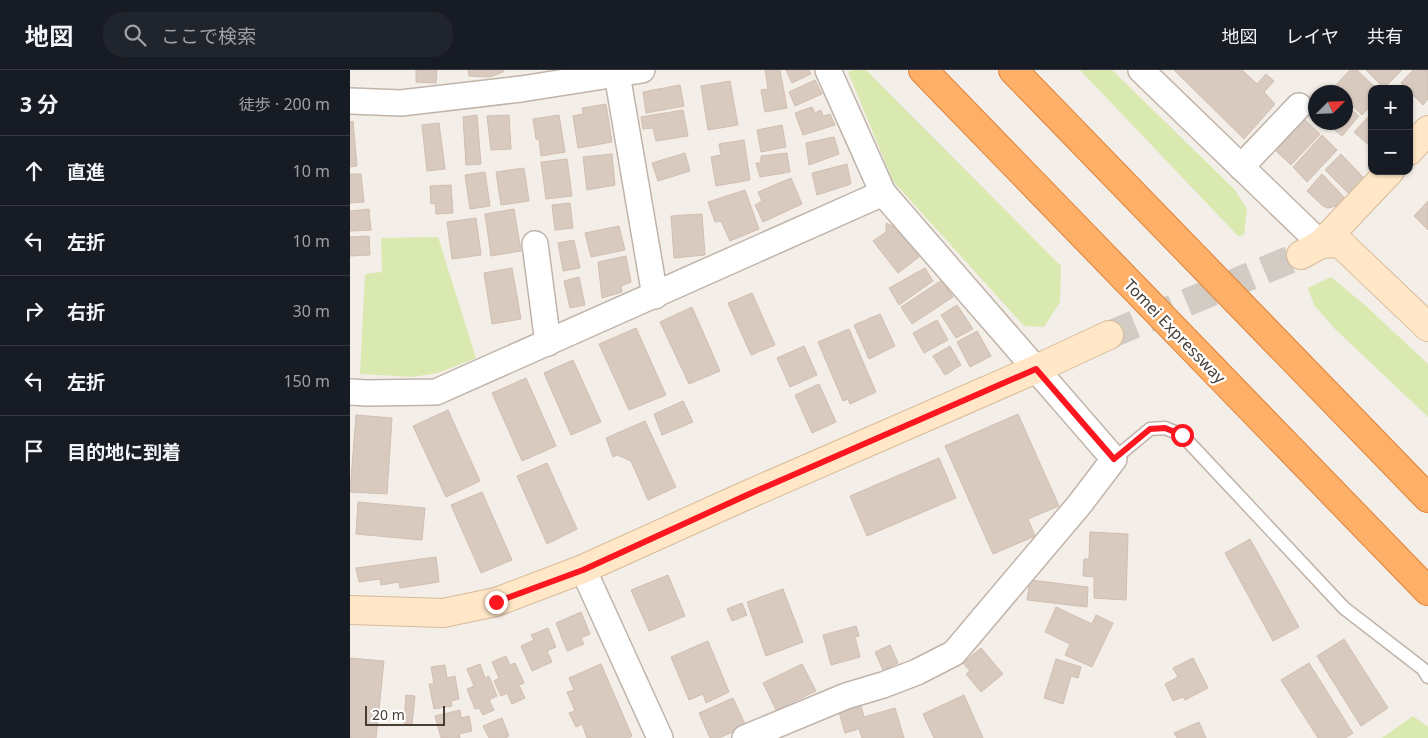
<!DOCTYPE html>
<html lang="ja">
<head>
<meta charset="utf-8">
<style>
  body { margin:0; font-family:"Noto Sans","Noto Sans JP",sans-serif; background:#20242c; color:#f1f3f6 }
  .controls { position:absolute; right:15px; top:15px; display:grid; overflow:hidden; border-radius:10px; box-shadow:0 1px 4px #0004 }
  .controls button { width:45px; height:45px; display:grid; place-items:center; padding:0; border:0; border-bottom:1px solid #363941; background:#171b24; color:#f1f3f6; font:25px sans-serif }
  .compass { position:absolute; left:958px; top:15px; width:45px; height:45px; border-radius:50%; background:#171b24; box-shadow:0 1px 4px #0004; rotate:66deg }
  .scale { position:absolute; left:15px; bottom:12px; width:80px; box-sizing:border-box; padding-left:5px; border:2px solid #473e36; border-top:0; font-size:14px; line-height:18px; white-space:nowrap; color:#473e36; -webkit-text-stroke:4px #fff; paint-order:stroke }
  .stop { position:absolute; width:15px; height:15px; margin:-11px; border:4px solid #fc1720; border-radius:50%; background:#fff }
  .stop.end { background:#fc1720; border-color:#fff; box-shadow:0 1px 5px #0008 }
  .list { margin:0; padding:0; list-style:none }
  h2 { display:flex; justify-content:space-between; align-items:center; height:65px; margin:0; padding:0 20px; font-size:21px }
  h2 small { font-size:16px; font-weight:400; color:#9ea1a6 }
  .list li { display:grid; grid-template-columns:32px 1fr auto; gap:15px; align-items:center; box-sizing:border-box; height:70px; padding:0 20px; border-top:1px solid #363941 }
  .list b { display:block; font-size:19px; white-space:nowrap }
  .list em { font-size:16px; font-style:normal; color:#9ea1a6 }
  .icon { flex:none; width:28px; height:28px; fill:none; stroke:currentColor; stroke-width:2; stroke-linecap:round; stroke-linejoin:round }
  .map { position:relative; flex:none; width:1078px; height:668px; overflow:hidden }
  header { display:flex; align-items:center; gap:30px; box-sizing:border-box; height:70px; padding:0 25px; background:#171b24; border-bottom:1px solid #363941 }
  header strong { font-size:24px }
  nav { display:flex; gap:28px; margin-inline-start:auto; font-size:18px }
  .search { width:350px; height:45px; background:#20242c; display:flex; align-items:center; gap:12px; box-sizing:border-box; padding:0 18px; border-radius:20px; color:#9ea1a6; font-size:19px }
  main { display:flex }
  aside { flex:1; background:#171b24 }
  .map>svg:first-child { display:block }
  .green { fill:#dae9b0 }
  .building { fill:#d9cac0; stroke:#d1beb0 }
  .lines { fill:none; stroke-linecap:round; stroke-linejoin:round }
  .secondary-tunnel { stroke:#d1cbc4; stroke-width:28; stroke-dasharray:28 14; stroke-linecap:butt }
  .lane-casing { stroke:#c0b4aa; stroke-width:15 }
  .street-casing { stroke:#c0b4aa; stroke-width:28 }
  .secondary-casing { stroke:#d7bb99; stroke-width:30 }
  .highway-casing { stroke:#df8137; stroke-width:30 }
  .lane { stroke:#fff; stroke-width:12 }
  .street { stroke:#fff; stroke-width:25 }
  .secondary { stroke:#ffe7c7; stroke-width:28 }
  .highway { stroke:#ffb068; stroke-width:28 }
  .route { stroke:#fc1720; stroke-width:6 }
  .labels { text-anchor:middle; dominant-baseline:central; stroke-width:4.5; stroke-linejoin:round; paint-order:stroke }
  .street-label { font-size:16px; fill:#473e36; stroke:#fff }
</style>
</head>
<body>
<header>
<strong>地図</strong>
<div class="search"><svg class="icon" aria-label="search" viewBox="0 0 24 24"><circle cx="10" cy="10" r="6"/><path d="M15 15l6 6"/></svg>ここで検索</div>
<nav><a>地図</a><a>レイヤ</a><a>共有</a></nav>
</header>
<main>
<aside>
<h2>3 分<small>徒歩 · 200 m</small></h2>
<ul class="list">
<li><svg class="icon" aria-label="ahead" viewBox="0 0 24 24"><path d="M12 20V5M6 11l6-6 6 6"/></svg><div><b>直進</b></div><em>10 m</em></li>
<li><svg class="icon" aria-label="left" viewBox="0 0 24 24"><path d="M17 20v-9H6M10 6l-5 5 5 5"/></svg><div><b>左折</b></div><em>10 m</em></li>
<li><svg class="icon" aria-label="right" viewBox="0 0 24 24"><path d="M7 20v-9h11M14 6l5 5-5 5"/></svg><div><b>右折</b></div><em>30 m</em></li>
<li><svg class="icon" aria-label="left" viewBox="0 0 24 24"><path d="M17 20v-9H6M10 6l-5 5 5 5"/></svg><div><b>左折</b></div><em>150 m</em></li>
<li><svg class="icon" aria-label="arrive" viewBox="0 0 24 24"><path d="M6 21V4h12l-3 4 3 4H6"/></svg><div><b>目的地に到着</b></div></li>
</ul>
</aside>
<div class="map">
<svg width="1078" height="668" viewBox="0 0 1078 668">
  <rect width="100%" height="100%" fill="#f4eee8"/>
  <g class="green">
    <polygon points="503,0 516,0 711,196 710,232 694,257 674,256 543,111 498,2"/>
    <polygon points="730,0 762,0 885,120 897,139 894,165 888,166"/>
    <polygon points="88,167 126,288 88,303 62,307 10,304 15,204 32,202 31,168"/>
    <polygon points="981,207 1016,236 1078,294 1078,347 984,258 964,235 958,218"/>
    <polygon points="1063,646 1078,657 1078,668 1032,668"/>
  </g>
  <g class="building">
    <polygon points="66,0 87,0 86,13 66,12"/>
    <polygon points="118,0 153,0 153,2 140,7 119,6"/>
    <polygon points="415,0 430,0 437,38 415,42 411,20 418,19"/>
    <polygon points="436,0 459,0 461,4 442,13"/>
    <polygon points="824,0 892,0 907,14 916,4 924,11 914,22 925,34 894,69"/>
    <polygon points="1000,0 1007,0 1027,19 1022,19 1022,34 1012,45 996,30 996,22 988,22 983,18"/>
    <polygon points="1016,0 1052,0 1034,18"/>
    <polygon points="1063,0 1078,0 1078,29 1073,35 1059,21 1059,19 1057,19 1051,13"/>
    <polygon points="465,10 472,24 445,36 439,22"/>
    <polygon points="380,11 388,55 358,60 351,16"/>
    <polygon points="330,15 334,36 296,43 293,22"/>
    <polygon points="256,34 262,72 228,78 223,46 233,44 232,38"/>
    <polygon points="996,35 1009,46 992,66 975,52 996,52"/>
    <polygon points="462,37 465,43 471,40 473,46 480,44 485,55 453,65 445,43"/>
    <polygon points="333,40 338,66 306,71 303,58 293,59 291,47"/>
    <polygon points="1022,43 1022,78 1004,62"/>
    <polygon points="127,45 131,94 116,95 113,47"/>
    <polygon points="159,45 161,79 141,80 137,46"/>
    <polygon points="209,45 215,82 191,86 189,70 186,69 183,49"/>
    <polygon points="954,49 970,64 941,95 925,80"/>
    <polygon points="3,51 7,96 0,97 0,52"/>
    <polygon points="89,53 95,99 77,101 72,55"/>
    <polygon points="432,55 436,77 411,82 407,60"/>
    <polygon points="972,65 987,80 957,112 943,97"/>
    <polygon points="484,67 489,84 459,95 456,73"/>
    <polygon points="394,70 400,110 366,116 361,87 371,85 369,74"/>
    <polygon points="335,83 340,101 308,111 302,93"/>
    <polygon points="437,83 440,102 410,107 406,93 411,93 411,86"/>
    <polygon points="262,84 265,115 237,120 233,87"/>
    <polygon points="991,84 1013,107 998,123 975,100"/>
    <polygon points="217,89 222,126 196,129 191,92"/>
    <polygon points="497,94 501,114 467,125 462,103"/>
    <polygon points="174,98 179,131 151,135 146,102"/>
    <polygon points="135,102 140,136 120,139 115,105"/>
    <polygon points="0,104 11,104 14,132 0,133"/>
    <polygon points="972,104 994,127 986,136 978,138 973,136 957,121"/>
    <polygon points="441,108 452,134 413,152 405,135 412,131 408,122"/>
    <polygon points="101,115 103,143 86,144 85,133 81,134 80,116"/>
    <polygon points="395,120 409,159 380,171 371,151 365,152 358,132"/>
    <polygon points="1078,131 1078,160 1064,146"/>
    <polygon points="220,133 223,158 205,160 202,135"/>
    <polygon points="19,139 21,160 0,161 0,141"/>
    <polygon points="164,139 171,181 141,186 135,144"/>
    <polygon points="352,144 355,185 324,188 321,146"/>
    <polygon points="126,148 131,185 102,189 97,152"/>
    <polygon points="536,153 547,158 569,187 548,203 523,171 536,162"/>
    <polygon points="269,156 275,180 241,187 235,163"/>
    <polygon points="19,166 20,185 0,186 0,167"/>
    <polygon points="224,170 230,198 213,201 208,173"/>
    <polygon points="276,186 281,212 271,216 272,222 252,228 248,192"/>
    <polygon points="162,198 171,249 142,254 134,203"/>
    <polygon points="575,198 583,211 549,235 539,218"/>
    <polygon points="229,207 235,235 220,238 214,211"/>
    <polygon points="592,210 603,227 562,254 551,237"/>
    <polygon points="402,223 425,275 401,285 378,233"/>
    <polygon points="607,235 623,259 606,268 591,245"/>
    <polygon points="342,237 370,301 339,314 310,252"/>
    <polygon points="530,244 545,276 519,289 504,255"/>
    <polygon points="587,250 598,270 574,283 563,263"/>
    <polygon points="286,258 316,325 279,340 249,274"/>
    <polygon points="499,259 526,322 500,334 498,329 493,331 468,272"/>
    <polygon points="627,261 641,286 620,297 607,272"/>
    <polygon points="454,276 467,305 440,317 427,288"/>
    <polygon points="600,276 611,295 595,305 583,286"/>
    <polygon points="223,290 251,352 221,365 194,303"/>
    <polygon points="176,308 206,376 172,391 142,323"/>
    <polygon points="469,314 486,352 462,363 445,325"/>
    <polygon points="333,331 343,352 312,365 304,344"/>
    <polygon points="98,340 130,411 96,427 63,356"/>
    <polygon points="668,344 709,436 678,449 685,466 643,484 595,376"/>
    <polygon points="6,345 42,348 37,424 0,422"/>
    <polygon points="295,351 326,417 298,430 281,391 267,385 263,387 256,368"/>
    <polygon points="589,388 606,428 517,466 500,426"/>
    <polygon points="197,393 227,459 197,474 167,406"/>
    <polygon points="132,422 162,490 131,503 101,435"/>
    <polygon points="8,432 75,438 72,470 6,464"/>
    <polygon points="740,462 778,464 776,530 744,528 744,507 733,506 734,489 739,489"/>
    <polygon points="900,469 949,557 923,571 875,483"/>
    <polygon points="86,487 89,512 50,518 49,512 31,515 30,509 9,512 6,498"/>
    <polygon points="318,505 335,546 299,561 281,520"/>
    <polygon points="680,510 738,517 737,537 677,530"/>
    <polygon points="433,519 453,572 416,586 397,532"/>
    <polygon points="392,533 397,545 382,551 377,539"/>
    <polygon points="706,537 742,554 746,545 763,553 742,597 715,585 720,574 695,562"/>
    <polygon points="231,542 240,564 231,568 234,574 217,581 206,553"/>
    <polygon points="506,556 509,566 505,567 510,587 481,595 473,565"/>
    <polygon points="198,558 206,577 197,581 202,592 182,601 171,576 184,570 181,565"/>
    <polygon points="994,569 1038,638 1011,656 967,586"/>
    <polygon points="358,571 379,622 356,633 353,624 339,630 321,587"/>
    <polygon points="540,575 548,593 533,600 525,582"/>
    <polygon points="631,578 653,604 631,622 616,604 620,601 613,593"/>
    <polygon points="156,586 160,595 165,593 174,613 169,615 175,628 162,634 157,623 151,626 144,611 149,608 142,592"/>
    <polygon points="0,588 34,591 26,668 0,668"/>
    <polygon points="843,588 858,618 835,630 833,627 823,631 815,614 828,607 823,598"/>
    <polygon points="706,589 731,597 728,608 721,606 713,634 694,628"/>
    <polygon points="959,593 1003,663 995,668 968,668 931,610"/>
    <polygon points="130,594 135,608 139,606 147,626 139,630 144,640 133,645 129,638 125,639 117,619 124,616 117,599"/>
    <polygon points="251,594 282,666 279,668 237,668 232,654 226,657 219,643 225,641 217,622 224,620 219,608"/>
    <polygon points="452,594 466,621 426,640 413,613"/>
    <polygon points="95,595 97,608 105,606 109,629 101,631 102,636 84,639 79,614 84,614 81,597"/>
    <polygon points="56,625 65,626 62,654 54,653"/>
    <polygon points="614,625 633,668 584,668 573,644"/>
    <polygon points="383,628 396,656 369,668 360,668 349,643"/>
    <polygon points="511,636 514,647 545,638 554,668 512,668 509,659 495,663 489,642"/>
    <polygon points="110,640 111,648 119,646 122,661 109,664 110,668 91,668 85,646"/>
    <polygon points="152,648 159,666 155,668 139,668 133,656"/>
    <polygon points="849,652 856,668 827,668 824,663"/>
  </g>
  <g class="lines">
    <polyline class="secondary-tunnel" points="759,265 951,185"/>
    <g class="lane-casing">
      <polyline id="lane" points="764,389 800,359 815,358 832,365 994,538 1073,599 1078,607"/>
    </g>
    <g class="street-casing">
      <g id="street">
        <polyline points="791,0 971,174"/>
        <polyline points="267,4 305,226"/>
        <polyline points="0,31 51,33 171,19 292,0"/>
        <polyline points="891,97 949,36"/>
        <polyline points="185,174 198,273"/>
        <polyline points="0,322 16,323 86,322 533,123"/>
        <polyline points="233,499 310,668"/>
        <polyline points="395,668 496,626 533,615 567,602 604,583 729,435 764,389 533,123 478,0"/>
      </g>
    </g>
    <g class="secondary-casing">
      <g id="secondary">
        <polyline points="1059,81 1078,60"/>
        <polyline points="971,174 990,173 1078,257"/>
        <polyline points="951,185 971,174 1040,101"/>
        <polyline points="0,540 93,543 146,532 233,499 397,425 686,299 759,265"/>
      </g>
    </g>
    <g class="highway-casing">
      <g id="highway">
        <polyline points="573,0 1078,521"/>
        <polyline points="663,0 1078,428"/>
      </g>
    </g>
    <use href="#lane" class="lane"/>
    <use href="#street" class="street"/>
    <use href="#secondary" class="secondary"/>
    <use href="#highway" class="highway"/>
  </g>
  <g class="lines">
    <polyline class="route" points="146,532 233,500 397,425 686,299 764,389 800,359 815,358 832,365"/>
  </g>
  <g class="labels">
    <g class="street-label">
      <text transform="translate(825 261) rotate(46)">Tomei Expressway</text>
    </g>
  </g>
</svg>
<div class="controls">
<button>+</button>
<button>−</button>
</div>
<svg class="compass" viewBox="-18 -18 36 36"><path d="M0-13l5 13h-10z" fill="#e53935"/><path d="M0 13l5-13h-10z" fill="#9ea1a6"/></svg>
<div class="scale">20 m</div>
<div class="stop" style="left:832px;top:365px"></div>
<div class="stop end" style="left:146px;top:532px"></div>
</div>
</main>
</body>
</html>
